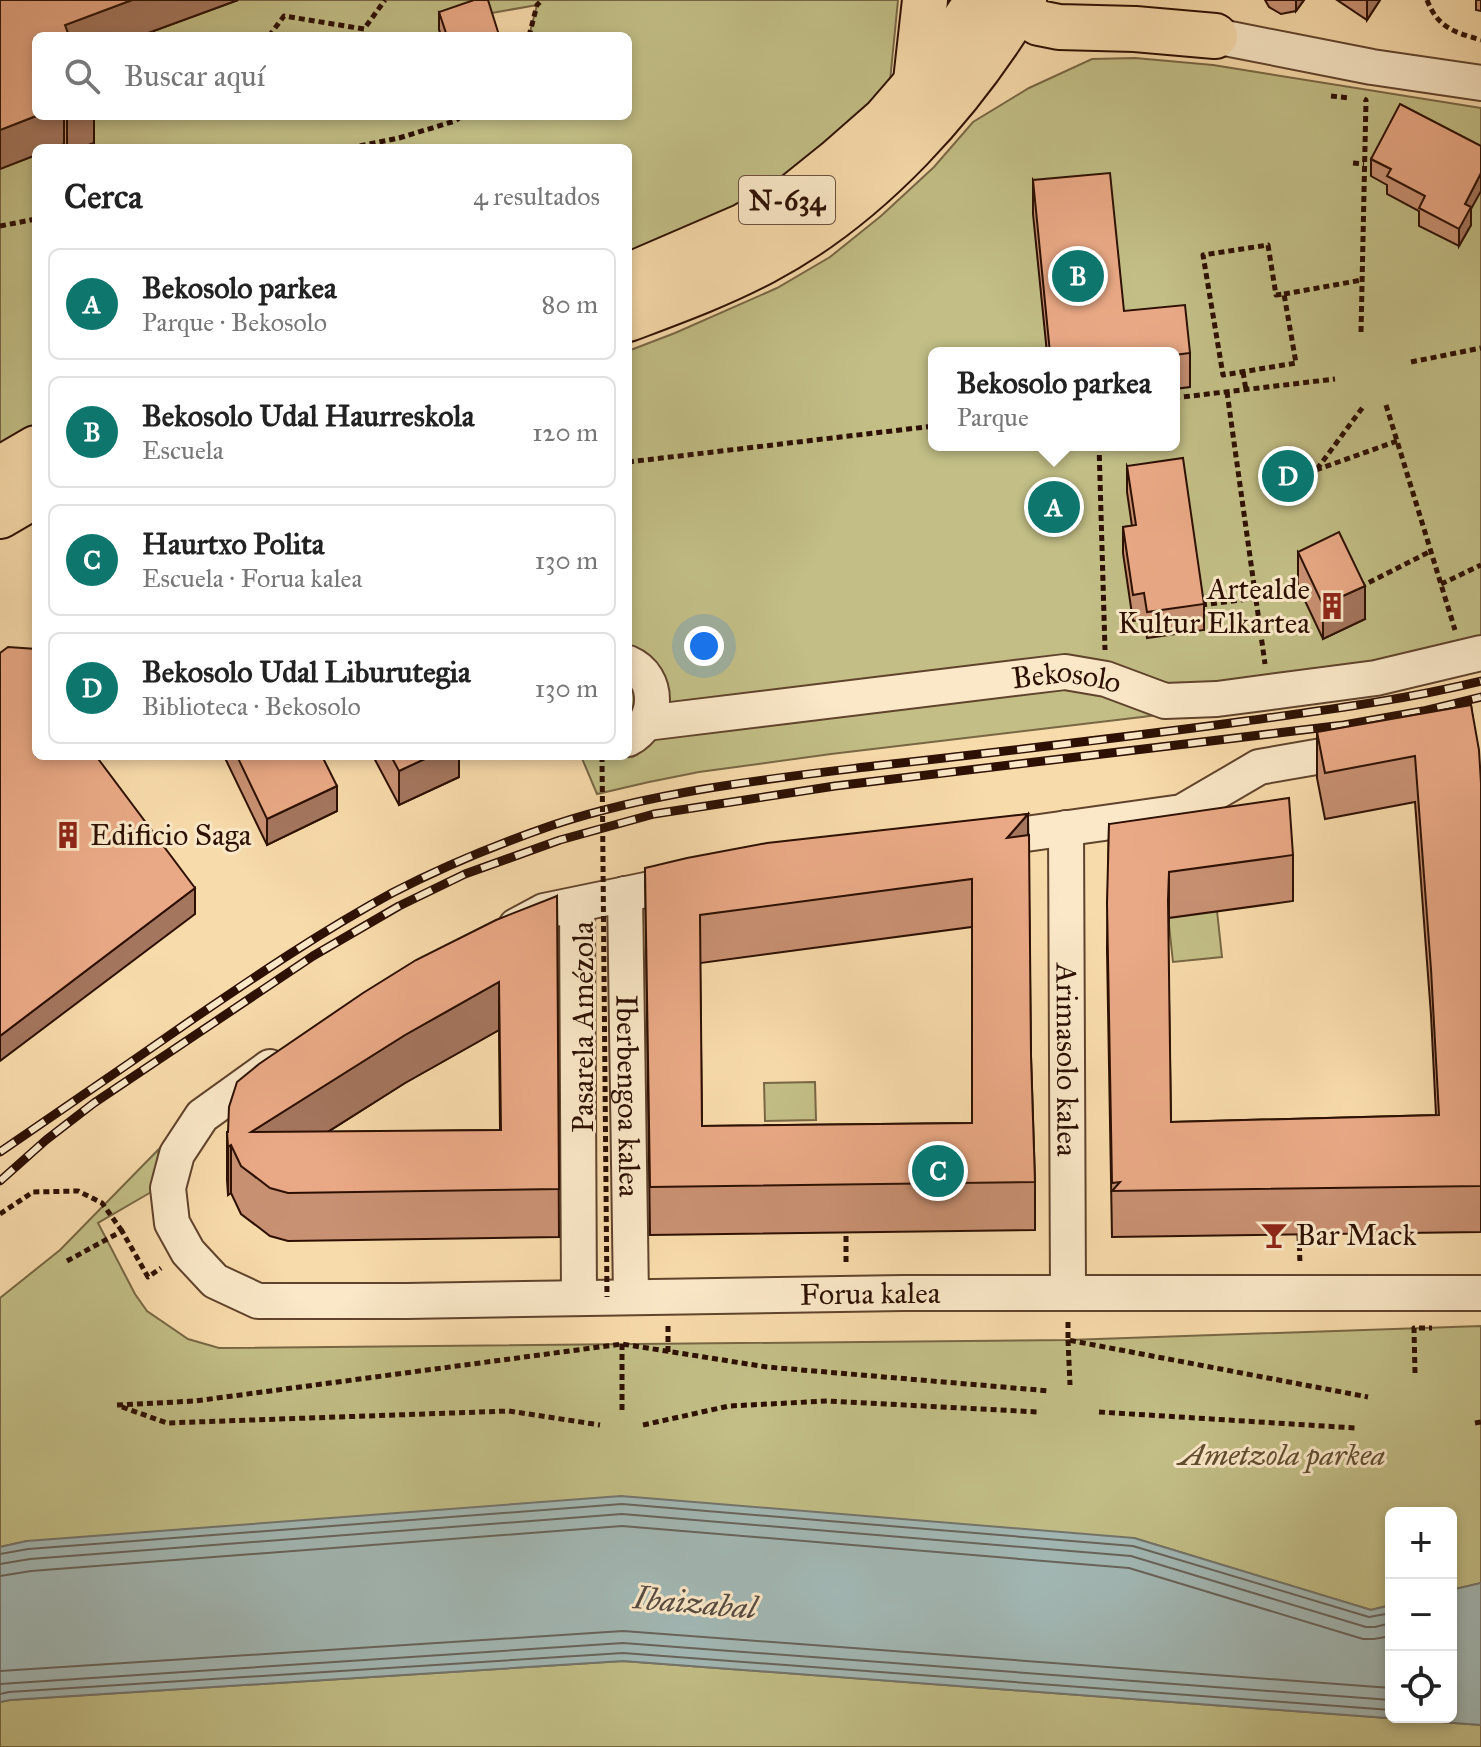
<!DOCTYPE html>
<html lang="es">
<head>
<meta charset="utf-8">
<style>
  body { margin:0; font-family:"IM FELL Great Primer",serif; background:#f6f6f6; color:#222 }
  .controls { position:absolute; right:24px; bottom:24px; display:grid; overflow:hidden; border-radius:12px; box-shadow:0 4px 12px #0003 }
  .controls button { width:72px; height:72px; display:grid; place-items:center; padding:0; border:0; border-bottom:2px solid #e0e0e0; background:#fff; color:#222; font:40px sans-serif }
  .you { position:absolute; left:704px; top:646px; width:28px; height:28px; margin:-20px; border:6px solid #fff; border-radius:50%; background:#1a73e8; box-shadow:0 0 0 12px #1a73e833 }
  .badge { display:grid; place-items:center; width:52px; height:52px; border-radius:50%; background:#0f766e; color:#fff; font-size:26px; font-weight:700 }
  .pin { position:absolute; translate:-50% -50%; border:4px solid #fff; box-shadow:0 2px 8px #0006 }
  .popup { position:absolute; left:928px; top:347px; width:252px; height:104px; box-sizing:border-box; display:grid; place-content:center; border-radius:12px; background:#fff; filter:drop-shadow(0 2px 6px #0005); font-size:26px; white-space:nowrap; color:#767676 }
  .popup b { font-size:30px; color:#222 }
  .popup::after { content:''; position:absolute; left:50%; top:100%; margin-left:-16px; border:16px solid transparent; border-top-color:#fff }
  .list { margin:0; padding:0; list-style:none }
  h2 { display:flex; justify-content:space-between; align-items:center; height:104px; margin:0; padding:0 32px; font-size:34px }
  h2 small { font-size:26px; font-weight:400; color:#767676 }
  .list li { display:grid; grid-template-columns:52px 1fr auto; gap:24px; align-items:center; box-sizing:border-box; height:112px; margin:0 16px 16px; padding:0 16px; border:2px solid #e0e0e0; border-radius:12px }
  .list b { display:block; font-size:30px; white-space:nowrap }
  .list p { margin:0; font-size:26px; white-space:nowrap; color:#767676 }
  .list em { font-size:26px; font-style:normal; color:#767676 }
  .icon { flex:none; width:44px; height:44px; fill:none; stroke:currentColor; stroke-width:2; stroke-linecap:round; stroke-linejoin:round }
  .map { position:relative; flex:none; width:1481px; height:1747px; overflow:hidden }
  .search { position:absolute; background:#fff; box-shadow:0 4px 12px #0003; left:32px; top:32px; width:600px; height:88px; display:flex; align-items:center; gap:20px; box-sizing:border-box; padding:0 28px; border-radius:12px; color:#767676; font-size:30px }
  .panel { position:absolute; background:#fff; box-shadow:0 4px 12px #0003; left:32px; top:144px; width:600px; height:616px; border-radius:12px }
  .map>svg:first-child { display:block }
  .green { fill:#c2be86; stroke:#786744; stroke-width:2; fill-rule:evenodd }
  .water { fill:#a2b8b5; stroke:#73756d; stroke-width:2 }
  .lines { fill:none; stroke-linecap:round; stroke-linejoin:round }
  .shore { stroke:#68645c; stroke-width:2 }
  .street-casing { stroke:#60432c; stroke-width:38 }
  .highway-casing { stroke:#2d1002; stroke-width:48 }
  .path { stroke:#2d1002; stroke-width:5; stroke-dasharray:6 4; stroke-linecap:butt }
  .street { stroke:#fae8c8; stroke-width:34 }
  .highway { stroke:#f8dbab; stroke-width:44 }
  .rail-casing { stroke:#2d1002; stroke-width:9 }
  .rail { stroke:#fae8c8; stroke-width:6; stroke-dasharray:18; stroke-linecap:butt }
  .path-bridge { stroke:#2d1002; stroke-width:5; stroke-dasharray:6 4; stroke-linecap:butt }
  .wall { fill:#c99173; stroke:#2d1002; stroke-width:2; fill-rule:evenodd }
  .shaded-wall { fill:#a4765e; stroke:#2d1002; stroke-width:2 }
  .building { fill:#eaa986; stroke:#2d1002; stroke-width:2; fill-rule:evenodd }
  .labels { text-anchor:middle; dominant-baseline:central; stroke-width:6; stroke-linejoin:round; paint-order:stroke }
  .shield { fill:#fae8c8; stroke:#6a513d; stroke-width:2 }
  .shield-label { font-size:28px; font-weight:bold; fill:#2d1002 }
  .poi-label { font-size:30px; fill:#2d1002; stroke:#fae8c8; text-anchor:start }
  .street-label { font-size:30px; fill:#2d1002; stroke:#fae8c8 }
  .park-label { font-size:30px; font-style:italic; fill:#614d30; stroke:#fae8c8 }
  .water-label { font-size:32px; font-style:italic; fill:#564b41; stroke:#fae8c8 }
</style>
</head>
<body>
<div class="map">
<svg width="1481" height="1747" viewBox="0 0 1481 1747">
  <rect width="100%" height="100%" fill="#f8dbab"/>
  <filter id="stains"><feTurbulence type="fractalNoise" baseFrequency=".0025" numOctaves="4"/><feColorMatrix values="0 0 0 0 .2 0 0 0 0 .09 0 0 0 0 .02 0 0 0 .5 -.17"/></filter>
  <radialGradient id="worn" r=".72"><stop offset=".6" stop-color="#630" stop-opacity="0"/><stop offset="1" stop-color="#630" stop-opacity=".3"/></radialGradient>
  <g class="green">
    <polygon points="235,0 898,0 890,81 870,104 823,147 778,182 735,208 628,254 628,148 80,148 94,142 85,116 628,116 628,36 529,36 537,5 486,14 439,30 441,36 138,36"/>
    <path d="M1135,58L1213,65L1481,108V663L1332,692L1142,717L831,754L699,772L649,782L597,794L581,756H628V351L675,333L777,288L830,257L881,216L934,167L973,122L1029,88L1092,59ZM934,353H1174V445H934Z"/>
    <polygon points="36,155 36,425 0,445 0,169"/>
    <polygon points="1217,911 1222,957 1173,962 1168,916"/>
    <polygon points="815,1082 816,1120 765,1121 764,1083"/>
    <polygon points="159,1149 153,1191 98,1223 135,1294 147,1311 188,1339 219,1348 1068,1340 1481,1326 1481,1583 1451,1590 1451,1513 1391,1513 1391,1605 1371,1610 1134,1538 27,1541 0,1547 0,1298 60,1250"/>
    <polygon points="623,1661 1481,1725 1481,1747 0,1747 0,1702 10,1700"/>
  </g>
  <polygon class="water" points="621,1496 1134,1538 1371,1610 1391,1605 1391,1717 1451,1717 1451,1590 1481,1583 1481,1725 623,1661 10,1700 0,1702 0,1547 27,1541"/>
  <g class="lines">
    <g class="shore">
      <polyline points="0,1554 28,1549 622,1504 1133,1546 1369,1617 1391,1613"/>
      <polyline points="0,1564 30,1559 622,1514 1131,1556 1366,1627 1375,1627 1391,1623"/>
      <polyline points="0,1576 31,1571 622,1526 1129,1568 1363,1639 1374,1639 1391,1636"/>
      <polyline points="0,1671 623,1631 1391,1688"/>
      <polyline points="0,1684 623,1643 1391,1700"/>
      <polyline points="0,1694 9,1692 623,1653 1391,1710"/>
    </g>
    <g class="street-casing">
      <g id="street">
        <polyline points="1215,36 1372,67 1481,83"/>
        <path d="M628,663C661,677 659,723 628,739"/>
        <path id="s1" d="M646,723L1065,672L1106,679L1165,701L1217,699L1376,678L1481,653"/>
        <path id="s2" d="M1066,828L1068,1293"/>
        <polyline points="983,840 1182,812 1259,767 1362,749"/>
        <path id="s3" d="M625,894L631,1297"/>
        <polyline points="577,905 579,1298"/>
        <polyline points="516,926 544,911 689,881"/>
        <path id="s4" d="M270,1067L202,1116L177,1154L168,1188L172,1223L188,1252L215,1281L258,1301H406L903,1293H1481"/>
      </g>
    </g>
    <g class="highway-casing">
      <g id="highway">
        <polyline points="998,0 1039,23 1059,27 1135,29 1215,36"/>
        <polyline points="916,81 925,0"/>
        <polyline points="628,276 744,226 790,199 836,162 885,119 943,52 978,0"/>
        <path d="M628,319C673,302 720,285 763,262C870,206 962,103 1024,0"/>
        <polyline points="0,469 36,448"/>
        <polyline points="0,516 36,495"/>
      </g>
    </g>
    <g class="path">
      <path d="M1427,0C1438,28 1454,32 1481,40"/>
      <polyline points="269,36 284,16 364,29 385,0"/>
      <polyline points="529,36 537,5 542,0"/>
      <polyline points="1331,96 1350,98"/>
      <polyline points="350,148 399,138 455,121 462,116"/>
      <polyline points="1353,163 1364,164"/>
      <polyline points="0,226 36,219"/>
      <polygon points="1268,245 1276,295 1284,294 1296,363 1223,375 1203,255"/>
      <polyline points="1284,294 1362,280"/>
      <polyline points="1361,332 1366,100 1364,99"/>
      <polyline points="1411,362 1481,348"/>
      <polyline points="1243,372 1246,390"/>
      <polyline points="1227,392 1265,664"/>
      <polyline points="1174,398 1335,379"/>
      <polyline points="1386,405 1455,630"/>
      <polyline points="1099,445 1105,650"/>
      <polyline points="628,462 934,426"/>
      <polyline points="1317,469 1363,407"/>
      <polyline points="1316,470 1397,441"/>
      <polyline points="1441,584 1481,565"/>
      <polyline points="1360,587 1431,551"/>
      <polyline points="1201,605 1256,598"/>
      <polyline points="0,1214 33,1192 78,1191 102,1203 122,1231"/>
      <polyline points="846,1226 846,1264"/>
      <polyline points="1299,1235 1300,1264"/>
      <polyline points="67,1261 122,1231 148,1277 161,1268"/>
      <polyline points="1068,1322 1068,1340 1368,1397"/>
      <polyline points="668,1326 668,1353"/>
      <polyline points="1068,1340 1070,1385"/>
      <polyline points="1415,1373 1414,1328 1432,1328"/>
      <polyline points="117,1405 195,1401 622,1344 767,1367 1050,1391"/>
      <polyline points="122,1407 167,1423 509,1411 600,1425"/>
      <polyline points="622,1410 622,1344"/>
      <polyline points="1099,1412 1355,1428"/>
      <polyline points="1475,1423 1481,1422"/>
      <polyline points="643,1425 729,1406 828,1401 1038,1412"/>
    </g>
    <use href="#street" class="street"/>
    <use href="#highway" class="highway"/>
    <g class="rail-casing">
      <g id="rail">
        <path d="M0,1152C64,1108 127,1065 190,1021C256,976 322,931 392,893C444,866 498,844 553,825C656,791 767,779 874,766C998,752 1122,738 1246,721C1325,710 1403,700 1481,681"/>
        <polyline points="0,1181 46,1140 94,1103 313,956 399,906 465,874 560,840 654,814 835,786 1344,725 1423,711 1481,697"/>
      </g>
    </g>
    <use href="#rail" class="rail"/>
    <polyline class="path-bridge" points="602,756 607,1297"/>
  </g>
  <g class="wall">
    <polygon points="0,0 238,0 140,36 36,36 36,116 94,116 94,143 80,148 66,148 64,144 55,148 36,148"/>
    <polygon points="1265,0 1304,0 1296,11 1281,14 1269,7"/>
    <polygon points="1337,0 1380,0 1367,20"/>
    <polygon points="1476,0 1481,0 1481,11 1476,10"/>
    <polygon points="439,12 499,36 441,36 439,29"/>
    <polygon points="1371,159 1471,209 1471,225 1459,246 1419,226 1419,211 1387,194 1387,185 1371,176"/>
    <polygon points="1033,180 1124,311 1190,353 1190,387 1174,389 1174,353 1047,353 1033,214"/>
    <polygon points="1127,466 1204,604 1204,630 1147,638 1144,619 1133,621 1123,553 1123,527 1132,526 1127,492"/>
    <polygon points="1298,552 1365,619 1323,639 1298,586"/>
    <polygon points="1471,705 1481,783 1481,1232 1112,1237 1107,949 1109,824 1293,855 1293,901 1169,918 1168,937 1171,1122 1436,1115 1431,1015 1415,802 1325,819 1317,778 1317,732"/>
    <polygon points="224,756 322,756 337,811 267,845"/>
    <polygon points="373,756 459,756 459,777 399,805"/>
    <path d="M1028,814L1031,1056L1035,1182V1230L650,1235L645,868ZM972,927V1123L702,1126L700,963Z"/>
    <path d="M557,896L559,1237L288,1241L270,1236L241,1214L231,1193L228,1195L227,1180V1132ZM499,1030L500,1130L328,1132L405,1083Z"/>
  </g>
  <g class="shaded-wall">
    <polygon points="132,0 238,0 140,36 65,36 65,25"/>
    <polygon points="1296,0 1304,0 1296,11"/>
    <polygon points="1367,0 1380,0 1367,20"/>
    <polygon points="36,116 64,116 64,144 55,148 36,148 36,155 0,169 0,130"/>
    <polygon points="67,116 94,116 94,143 80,148 67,148"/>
    <polygon points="1481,173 1481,191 1471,209 1471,225 1459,246 1459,229 1465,204"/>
    <polygon points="1365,586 1365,619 1323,639 1323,605"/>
    <polygon points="431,756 459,756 459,777 399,805 399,771"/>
    <polygon points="337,786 337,811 267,845 267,819"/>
    <polygon points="1028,814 1028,862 1007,838"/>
    <polygon points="1169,872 1169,918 1168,947 1168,900"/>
    <polygon points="195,888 195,914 0,1061 0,1036"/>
    <polygon points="499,982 499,1030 405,1083 256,1177 251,1132 405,1035"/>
    <polygon points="231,1145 231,1193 228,1195 228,1147"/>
  </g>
  <g class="building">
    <polygon points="0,0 132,0 65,25 69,36 36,36 36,116 0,130"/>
    <polygon points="474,0 488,0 499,35 496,36 447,36 439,12"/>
    <polygon points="1400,104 1481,146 1481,173 1465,204 1471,207 1459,229 1419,208 1425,196 1387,176 1391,169 1371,159"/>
    <polygon points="1110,173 1124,311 1185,305 1190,353 1174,355 1174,353 1050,353 1033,180"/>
    <polygon points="1183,458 1204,604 1147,612 1144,593 1133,595 1123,527 1136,525 1127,466"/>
    <polygon points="1339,532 1365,586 1323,605 1298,552"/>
    <polygon points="8,647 36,649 36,756 96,756 195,888 0,1036 0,653"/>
    <polygon points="1471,705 1479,750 1481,783 1481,1186 1112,1191 1120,1182 1112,1183 1107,903 1109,824 1289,798 1293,855 1169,872 1168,900 1171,1122 1439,1115 1431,969 1415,756 1325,773 1317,732"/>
    <polygon points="237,756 322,756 337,786 267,819"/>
    <polygon points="391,756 431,756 399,771"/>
    <path d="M1028,814L1007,838L1029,835L1031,1056L1035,1182L650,1187L645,868L687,858L767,843ZM972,879V1123L702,1126L700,915Z"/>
    <path d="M557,896L559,1189L288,1193L270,1188L241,1166L231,1145L228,1147L227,1132H228L229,1107L237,1082L259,1064L363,993L416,960L496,920ZM499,982L501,1130L251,1132L405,1035Z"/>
  </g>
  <defs>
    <g id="building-bare" transform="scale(2.16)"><path d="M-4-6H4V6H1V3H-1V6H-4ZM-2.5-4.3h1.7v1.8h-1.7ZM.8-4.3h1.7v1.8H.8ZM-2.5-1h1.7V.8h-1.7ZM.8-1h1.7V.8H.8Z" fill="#8f2418" stroke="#fae8c8" stroke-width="2.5" paint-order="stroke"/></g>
    <g id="bar-bare" transform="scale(2.16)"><path d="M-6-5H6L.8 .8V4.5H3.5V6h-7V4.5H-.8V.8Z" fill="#8f2418" stroke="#fae8c8" stroke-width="2.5" paint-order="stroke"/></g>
  </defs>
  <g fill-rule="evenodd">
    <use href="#building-bare" x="1332" y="606"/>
    <use href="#building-bare" x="68" y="835"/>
    <use href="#bar-bare" x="1274" y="1235"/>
  </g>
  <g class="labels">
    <rect class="shield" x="739" y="176" width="96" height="48" rx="6"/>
    <g class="shield-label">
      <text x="787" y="200">N-634</text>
    </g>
    <g class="poi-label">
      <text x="1310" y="589" text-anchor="end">Artealde<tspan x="1310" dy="34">Kultur Elkartea</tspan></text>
      <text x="90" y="835">Edificio Saga</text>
      <text x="1296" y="1235">Bar Mack</text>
    </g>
    <g class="street-label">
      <text stroke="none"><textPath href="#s1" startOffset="424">Bekosolo</textPath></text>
      <text transform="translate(583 1027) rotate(-90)">Pasarela Amézola</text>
      <text stroke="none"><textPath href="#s2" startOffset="232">Arimasolo kalea</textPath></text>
      <text stroke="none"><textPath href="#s3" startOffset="202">Iberbengoa kalea</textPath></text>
      <text stroke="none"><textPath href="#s4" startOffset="932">Forua kalea</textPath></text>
    </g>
    <g class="park-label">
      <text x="1282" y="1455">Ametzola parkea</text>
    </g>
    <g class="water-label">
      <text transform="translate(695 1603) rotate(5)">Ibaizabal</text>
    </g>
  </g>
  <rect width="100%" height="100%" filter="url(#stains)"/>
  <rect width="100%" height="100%" fill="url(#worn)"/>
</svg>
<div class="controls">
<button>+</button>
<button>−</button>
<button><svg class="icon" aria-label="locate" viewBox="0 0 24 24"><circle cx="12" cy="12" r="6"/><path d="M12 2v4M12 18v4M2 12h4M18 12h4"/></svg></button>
</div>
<div class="you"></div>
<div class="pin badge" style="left:1054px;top:507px">A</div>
<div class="popup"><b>Bekosolo parkea</b>Parque</div>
<div class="pin badge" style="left:1078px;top:276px">B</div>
<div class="pin badge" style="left:938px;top:1171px">C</div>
<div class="pin badge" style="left:1288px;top:476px">D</div>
<div class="search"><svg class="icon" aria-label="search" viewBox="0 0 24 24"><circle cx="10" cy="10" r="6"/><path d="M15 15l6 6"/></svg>Buscar aquí</div>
<section class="panel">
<h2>Cerca<small>4 resultados</small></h2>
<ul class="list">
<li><span class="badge">A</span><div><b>Bekosolo parkea</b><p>Parque · Bekosolo</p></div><em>80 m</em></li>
<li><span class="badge">B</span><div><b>Bekosolo Udal Haurreskola</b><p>Escuela</p></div><em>120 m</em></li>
<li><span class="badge">C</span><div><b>Haurtxo Polita</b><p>Escuela · Forua kalea</p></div><em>130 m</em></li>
<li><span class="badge">D</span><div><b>Bekosolo Udal Liburutegia</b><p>Biblioteca · Bekosolo</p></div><em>130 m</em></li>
</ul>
</section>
</div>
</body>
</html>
